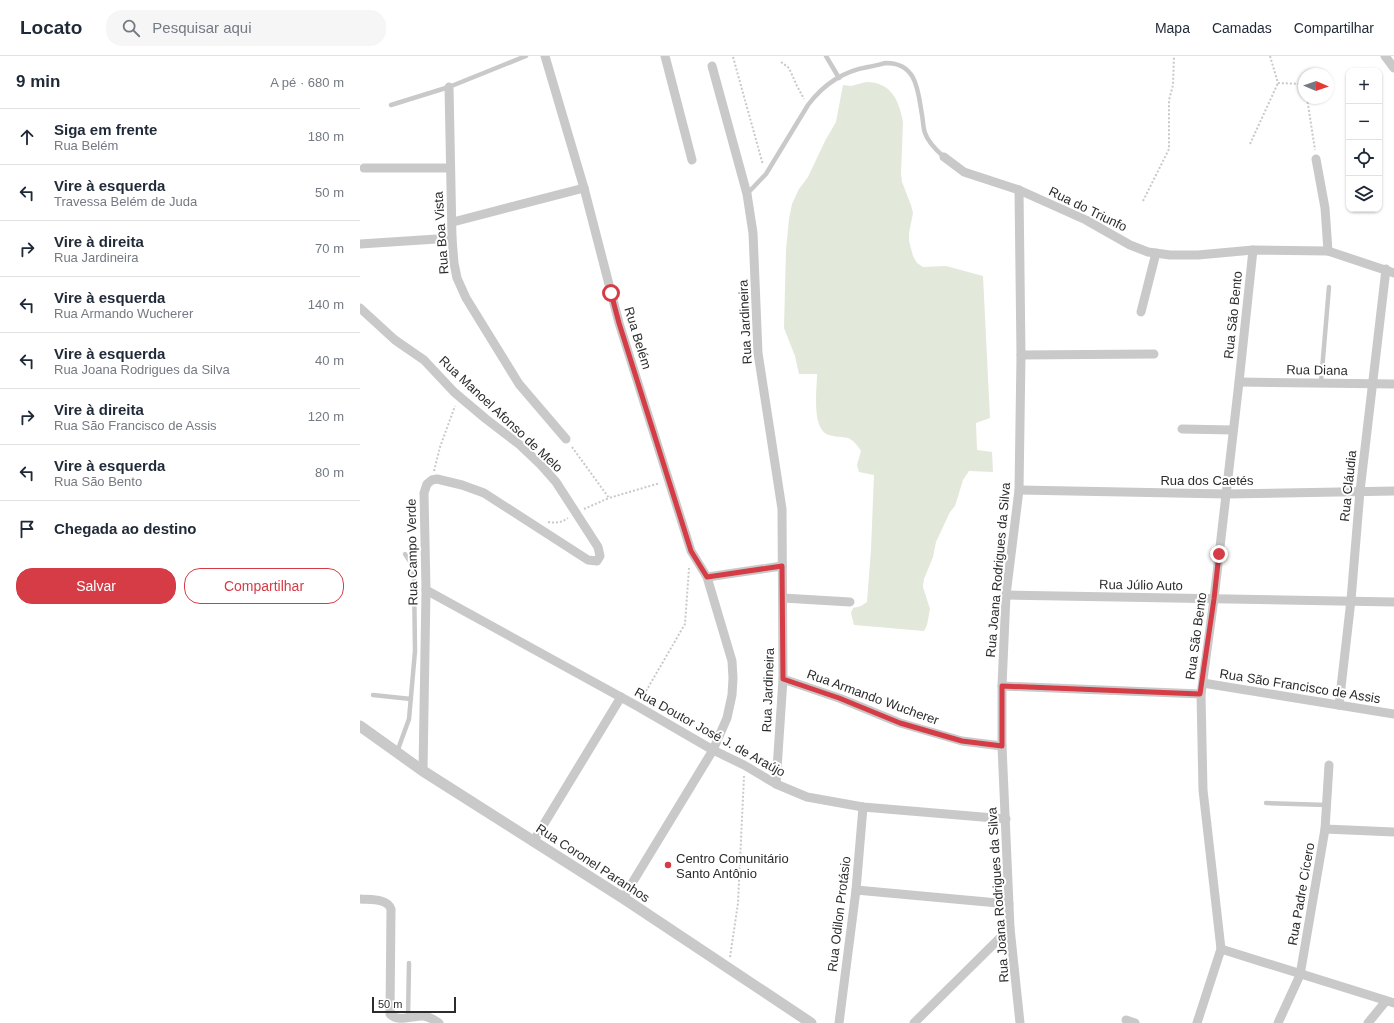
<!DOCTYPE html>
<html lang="pt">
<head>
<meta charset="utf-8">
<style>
  body { margin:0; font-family:Arial,sans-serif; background:#f6f6f7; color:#1f2937 }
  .controls { position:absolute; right:12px; top:12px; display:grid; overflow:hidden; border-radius:8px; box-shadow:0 1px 3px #0004 }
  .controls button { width:36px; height:36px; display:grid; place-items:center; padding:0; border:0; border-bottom:1px solid #e0e1e3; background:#fff; color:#1f2937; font:20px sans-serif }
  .compass { position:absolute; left:938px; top:12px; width:36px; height:36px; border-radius:50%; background:#fff; box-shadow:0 1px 3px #0004; rotate:92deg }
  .scale { position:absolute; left:12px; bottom:10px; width:84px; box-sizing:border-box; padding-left:4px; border:2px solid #2c2c2c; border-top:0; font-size:11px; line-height:14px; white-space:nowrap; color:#2c2c2c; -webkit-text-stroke:3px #fff; paint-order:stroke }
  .stop { position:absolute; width:12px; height:12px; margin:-9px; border:3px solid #d53c46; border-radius:50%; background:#fff }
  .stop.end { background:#d53c46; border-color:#fff; box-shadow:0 1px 4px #0008 }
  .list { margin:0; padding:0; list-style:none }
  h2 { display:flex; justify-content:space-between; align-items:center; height:52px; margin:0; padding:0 16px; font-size:17px }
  h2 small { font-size:13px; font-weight:400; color:#747a83 }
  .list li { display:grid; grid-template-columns:26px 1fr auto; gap:12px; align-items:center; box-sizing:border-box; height:56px; padding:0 16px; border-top:1px solid #e0e1e3 }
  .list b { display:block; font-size:15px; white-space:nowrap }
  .list p { margin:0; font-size:13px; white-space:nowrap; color:#747a83 }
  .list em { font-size:13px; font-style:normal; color:#747a83 }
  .actions { display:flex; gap:8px; padding:12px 16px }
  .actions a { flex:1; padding:9px 0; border:1px solid #d53c46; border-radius:16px; text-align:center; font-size:14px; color:#d53c46 }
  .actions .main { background:#d53c46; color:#fff }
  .icon { flex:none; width:22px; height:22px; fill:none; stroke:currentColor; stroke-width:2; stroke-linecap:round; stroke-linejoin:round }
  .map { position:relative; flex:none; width:1034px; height:967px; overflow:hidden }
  header { display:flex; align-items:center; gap:24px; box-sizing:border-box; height:56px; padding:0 20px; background:#fff; border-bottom:1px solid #e0e1e3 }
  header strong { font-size:19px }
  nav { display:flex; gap:22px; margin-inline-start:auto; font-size:14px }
  .search { width:280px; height:36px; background:#f6f6f7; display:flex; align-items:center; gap:10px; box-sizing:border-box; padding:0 14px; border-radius:16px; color:#747a83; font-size:15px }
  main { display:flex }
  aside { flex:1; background:#fff }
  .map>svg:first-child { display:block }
  .green { fill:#e2e8da }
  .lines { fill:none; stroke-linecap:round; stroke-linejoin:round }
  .path { stroke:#c9c9c9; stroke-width:2; stroke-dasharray:2 2; stroke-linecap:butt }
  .service { stroke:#c9c9c9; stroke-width:4.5 }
  .minor { stroke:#c9c9c9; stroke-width:9 }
  .tertiary { stroke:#c9c9c9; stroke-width:11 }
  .route { stroke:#d53c46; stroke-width:5 }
  .poi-dot { fill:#d53c46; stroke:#fff; stroke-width:1.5 }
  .labels { text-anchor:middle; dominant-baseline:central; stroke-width:4; stroke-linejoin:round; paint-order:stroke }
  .street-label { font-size:13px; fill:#2c2c2c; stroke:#fff }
  .poi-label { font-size:13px; fill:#2c2c2c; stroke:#fff; text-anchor:start }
</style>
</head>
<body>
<header>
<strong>Locato</strong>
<div class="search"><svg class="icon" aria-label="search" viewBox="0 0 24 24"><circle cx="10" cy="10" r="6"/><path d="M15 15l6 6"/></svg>Pesquisar aqui</div>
<nav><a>Mapa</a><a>Camadas</a><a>Compartilhar</a></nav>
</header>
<main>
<aside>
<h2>9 min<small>A pé · 680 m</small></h2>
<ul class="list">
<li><svg class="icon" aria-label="ahead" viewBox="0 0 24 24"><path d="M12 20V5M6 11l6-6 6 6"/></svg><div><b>Siga em frente</b><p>Rua Belém</p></div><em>180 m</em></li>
<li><svg class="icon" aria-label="left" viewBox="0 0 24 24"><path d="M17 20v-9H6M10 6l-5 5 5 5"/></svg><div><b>Vire à esquerda</b><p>Travessa Belém de Juda</p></div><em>50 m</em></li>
<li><svg class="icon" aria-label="right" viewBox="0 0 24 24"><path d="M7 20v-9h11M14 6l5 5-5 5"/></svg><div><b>Vire à direita</b><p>Rua Jardineira</p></div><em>70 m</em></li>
<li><svg class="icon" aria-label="left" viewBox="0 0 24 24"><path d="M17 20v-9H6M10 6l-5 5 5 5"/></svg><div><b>Vire à esquerda</b><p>Rua Armando Wucherer</p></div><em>140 m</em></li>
<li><svg class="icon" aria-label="left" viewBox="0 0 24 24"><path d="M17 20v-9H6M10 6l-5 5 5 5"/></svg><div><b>Vire à esquerda</b><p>Rua Joana Rodrigues da Silva</p></div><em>40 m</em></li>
<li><svg class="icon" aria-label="right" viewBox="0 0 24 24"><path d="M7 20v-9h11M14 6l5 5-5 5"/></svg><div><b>Vire à direita</b><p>Rua São Francisco de Assis</p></div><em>120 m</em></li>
<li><svg class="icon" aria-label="left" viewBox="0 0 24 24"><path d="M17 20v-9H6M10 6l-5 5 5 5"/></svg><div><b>Vire à esquerda</b><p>Rua São Bento</p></div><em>80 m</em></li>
<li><svg class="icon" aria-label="arrive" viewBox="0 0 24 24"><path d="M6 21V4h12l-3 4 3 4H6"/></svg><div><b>Chegada ao destino</b></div></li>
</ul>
<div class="actions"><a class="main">Salvar</a><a>Compartilhar</a></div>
</aside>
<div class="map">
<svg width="1034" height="967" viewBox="0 0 1034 967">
  <rect width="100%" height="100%" fill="#fff"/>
  <path class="green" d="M506,26C531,26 539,44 543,66L541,118L542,126L551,149L553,157L549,177V185L553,200L557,207L563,211L586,210L623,220L630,362L616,367L617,394L632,396L633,416L609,415L603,424L595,450L590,456L576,486L573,501L564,523L563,531L570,553L567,569L564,575L494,569L491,557L493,552L501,550L507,546L511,494L514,419L499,416L497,409L501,395C489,376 486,384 469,379C451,373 457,334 457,318H439L435,300L424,272L426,194L429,163L432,148L439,133L448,121L465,85L476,66L483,29L491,30Z"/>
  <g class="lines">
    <g class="path">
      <polyline points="910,0 918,27 944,28"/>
      <polyline points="373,1 403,109"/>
      <polyline points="421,6 429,12 437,30 444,43"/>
      <polyline points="947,42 955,94"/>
      <polyline points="890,88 918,27"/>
      <polyline points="783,145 809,93 809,44 813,29 814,0"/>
      <polyline points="212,391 249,442 300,427"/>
      <polyline points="74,415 80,391 95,350"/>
      <polyline points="224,453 249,442"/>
      <path d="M188,466C196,467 201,467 208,462"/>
      <polyline points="282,642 325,568 329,512"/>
      <polyline points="370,901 378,847 384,720"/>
    </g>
    <g class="service">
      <polyline points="466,0 479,22"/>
      <polyline points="31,49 89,31 166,0"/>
      <path d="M387,138L406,118L448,49C463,29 484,15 508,11C514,10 521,8 526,7C557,7 558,35 562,59C563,64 563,71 565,77C568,86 576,94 584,101"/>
      <polyline points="961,326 969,231"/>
      <polyline points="13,639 51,643"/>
      <polyline points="37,696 49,663 55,595 54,521 51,507 45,498"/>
      <polyline points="906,747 967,749"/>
      <polyline points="48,962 49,907"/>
    </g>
    <g class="minor">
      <polyline points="185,0 224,132 259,267 331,495 347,521 372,605 373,622 372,639 367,662 353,694 263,842"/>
      <polyline points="305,0 332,104"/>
      <polyline points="1025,0 1034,12"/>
      <polyline points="352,10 387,138 393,177 398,297 422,453 423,623 416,728"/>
      <polyline points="89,31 92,182 94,207 97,222 106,242 159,328 206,383"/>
      <polyline points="584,101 604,116 659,134 726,164 770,189 788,196 810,199 838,199 893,194 968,195 1034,217"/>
      <polyline points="956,103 965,152 968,195"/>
      <polyline points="4,112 90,112"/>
      <polyline points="659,134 661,299 659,434 646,539 642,630 642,690 650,872 660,967"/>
      <polyline points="93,166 224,132"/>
      <polyline points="0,188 92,182"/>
      <polyline points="0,252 35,284 64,304 94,336 126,363 160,389 181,409 196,426 238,491 240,500 237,505 228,504 124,437 102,429 77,423 72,424 67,428 64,437 66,534 63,715"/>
      <polyline points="781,256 796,197"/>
      <polyline points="661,299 794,298"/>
      <polyline points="879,326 1034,328"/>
      <polyline points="822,373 873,374"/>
      <polyline points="659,434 866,438 1034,435"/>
      <polyline points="347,521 422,510"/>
      <polyline points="66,534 277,650 353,694 384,709 416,728 447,741 503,751 646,763"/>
      <polyline points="646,539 1034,546"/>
      <polyline points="423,542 490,546"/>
      <polyline points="423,623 479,642 540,667 602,685 642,690"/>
      <polyline points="843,627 1034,658"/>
      <polyline points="642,630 841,638"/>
      <polyline points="979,649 991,544 1000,435 1026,213"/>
      <polyline points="965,773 1034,776"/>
      <polyline points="173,786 261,641"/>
      <polyline points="496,834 649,848"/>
      <path d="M0,843C10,844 27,842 31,853L30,958C38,967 53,959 64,960C70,961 74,964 79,967"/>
      <polyline points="861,893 1034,947"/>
      <polyline points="766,964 775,967"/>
      <polyline points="479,967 496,834 503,751"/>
      <polyline points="554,967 650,872"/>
      <polyline points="837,967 861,893 843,734 841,638 854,543 879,326 893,194"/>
      <polyline points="918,967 940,919 965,773 969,709"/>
      <polyline points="1008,967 1026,945"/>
    </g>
    <polyline class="tertiary" points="0,670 63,715 263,842 451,967"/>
  </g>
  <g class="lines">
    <polyline class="route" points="251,237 259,267 331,495 347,521 422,510 423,623 479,642 540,667 602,685 642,690 642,630 840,638 854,543 859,498"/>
  </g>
  <circle class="poi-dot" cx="308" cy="809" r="4"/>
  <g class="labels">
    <g class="street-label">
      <text transform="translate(728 153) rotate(26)">Rua do Triunfo</text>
      <text transform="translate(81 177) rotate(-94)">Rua Boa Vista</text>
      <text transform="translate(873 259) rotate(-84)">Rua São Bento</text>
      <text transform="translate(385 266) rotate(-93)">Rua Jardineira</text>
      <text transform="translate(278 282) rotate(73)">Rua Belém</text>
      <text transform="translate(957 314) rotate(1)">Rua Diana</text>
      <text transform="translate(141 358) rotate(43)">Rua Manoel Afonso de Melo</text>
      <text x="847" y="424">Rua dos Caetés</text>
      <text transform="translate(988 430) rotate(-84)">Rua Cláudia</text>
      <text transform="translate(52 496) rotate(-91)">Rua Campo Verde</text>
      <text transform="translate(638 514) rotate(-85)">Rua Joana Rodrigues da Silva</text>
      <text transform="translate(781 529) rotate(1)">Rua Júlio Auto</text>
      <text transform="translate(836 580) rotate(-82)">Rua São Bento</text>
      <text transform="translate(940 630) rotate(9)">Rua São Francisco de Assis</text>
      <text transform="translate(408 634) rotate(-88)">Rua Jardineira</text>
      <text transform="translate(513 641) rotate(20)">Rua Armando Wucherer</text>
      <text transform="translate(350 676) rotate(29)">Rua Doutor José J. de Araújo</text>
      <text transform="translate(233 807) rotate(33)">Rua Coronel Paranhos</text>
      <text transform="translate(941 838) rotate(-80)">Rua Padre Cícero</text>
      <text transform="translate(638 839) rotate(-94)">Rua Joana Rodrigues da Silva</text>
      <text transform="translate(479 858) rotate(-83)">Rua Odilon Protásio</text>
    </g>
    <g class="poi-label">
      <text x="316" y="802">Centro Comunitário<tspan x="316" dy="15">Santo Antônio</tspan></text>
    </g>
  </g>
</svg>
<div class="controls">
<button>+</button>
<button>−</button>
<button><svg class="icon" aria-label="locate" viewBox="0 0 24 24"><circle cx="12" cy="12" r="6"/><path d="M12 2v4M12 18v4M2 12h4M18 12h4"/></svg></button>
<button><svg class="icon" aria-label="layers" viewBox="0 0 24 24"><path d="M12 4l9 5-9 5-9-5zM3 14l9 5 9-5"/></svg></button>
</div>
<svg class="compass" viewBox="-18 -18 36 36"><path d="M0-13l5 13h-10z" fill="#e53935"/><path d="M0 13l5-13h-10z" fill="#747a83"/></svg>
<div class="scale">50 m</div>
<div class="stop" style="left:251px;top:237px"></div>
<div class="stop end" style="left:859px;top:498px"></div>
</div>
</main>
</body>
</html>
